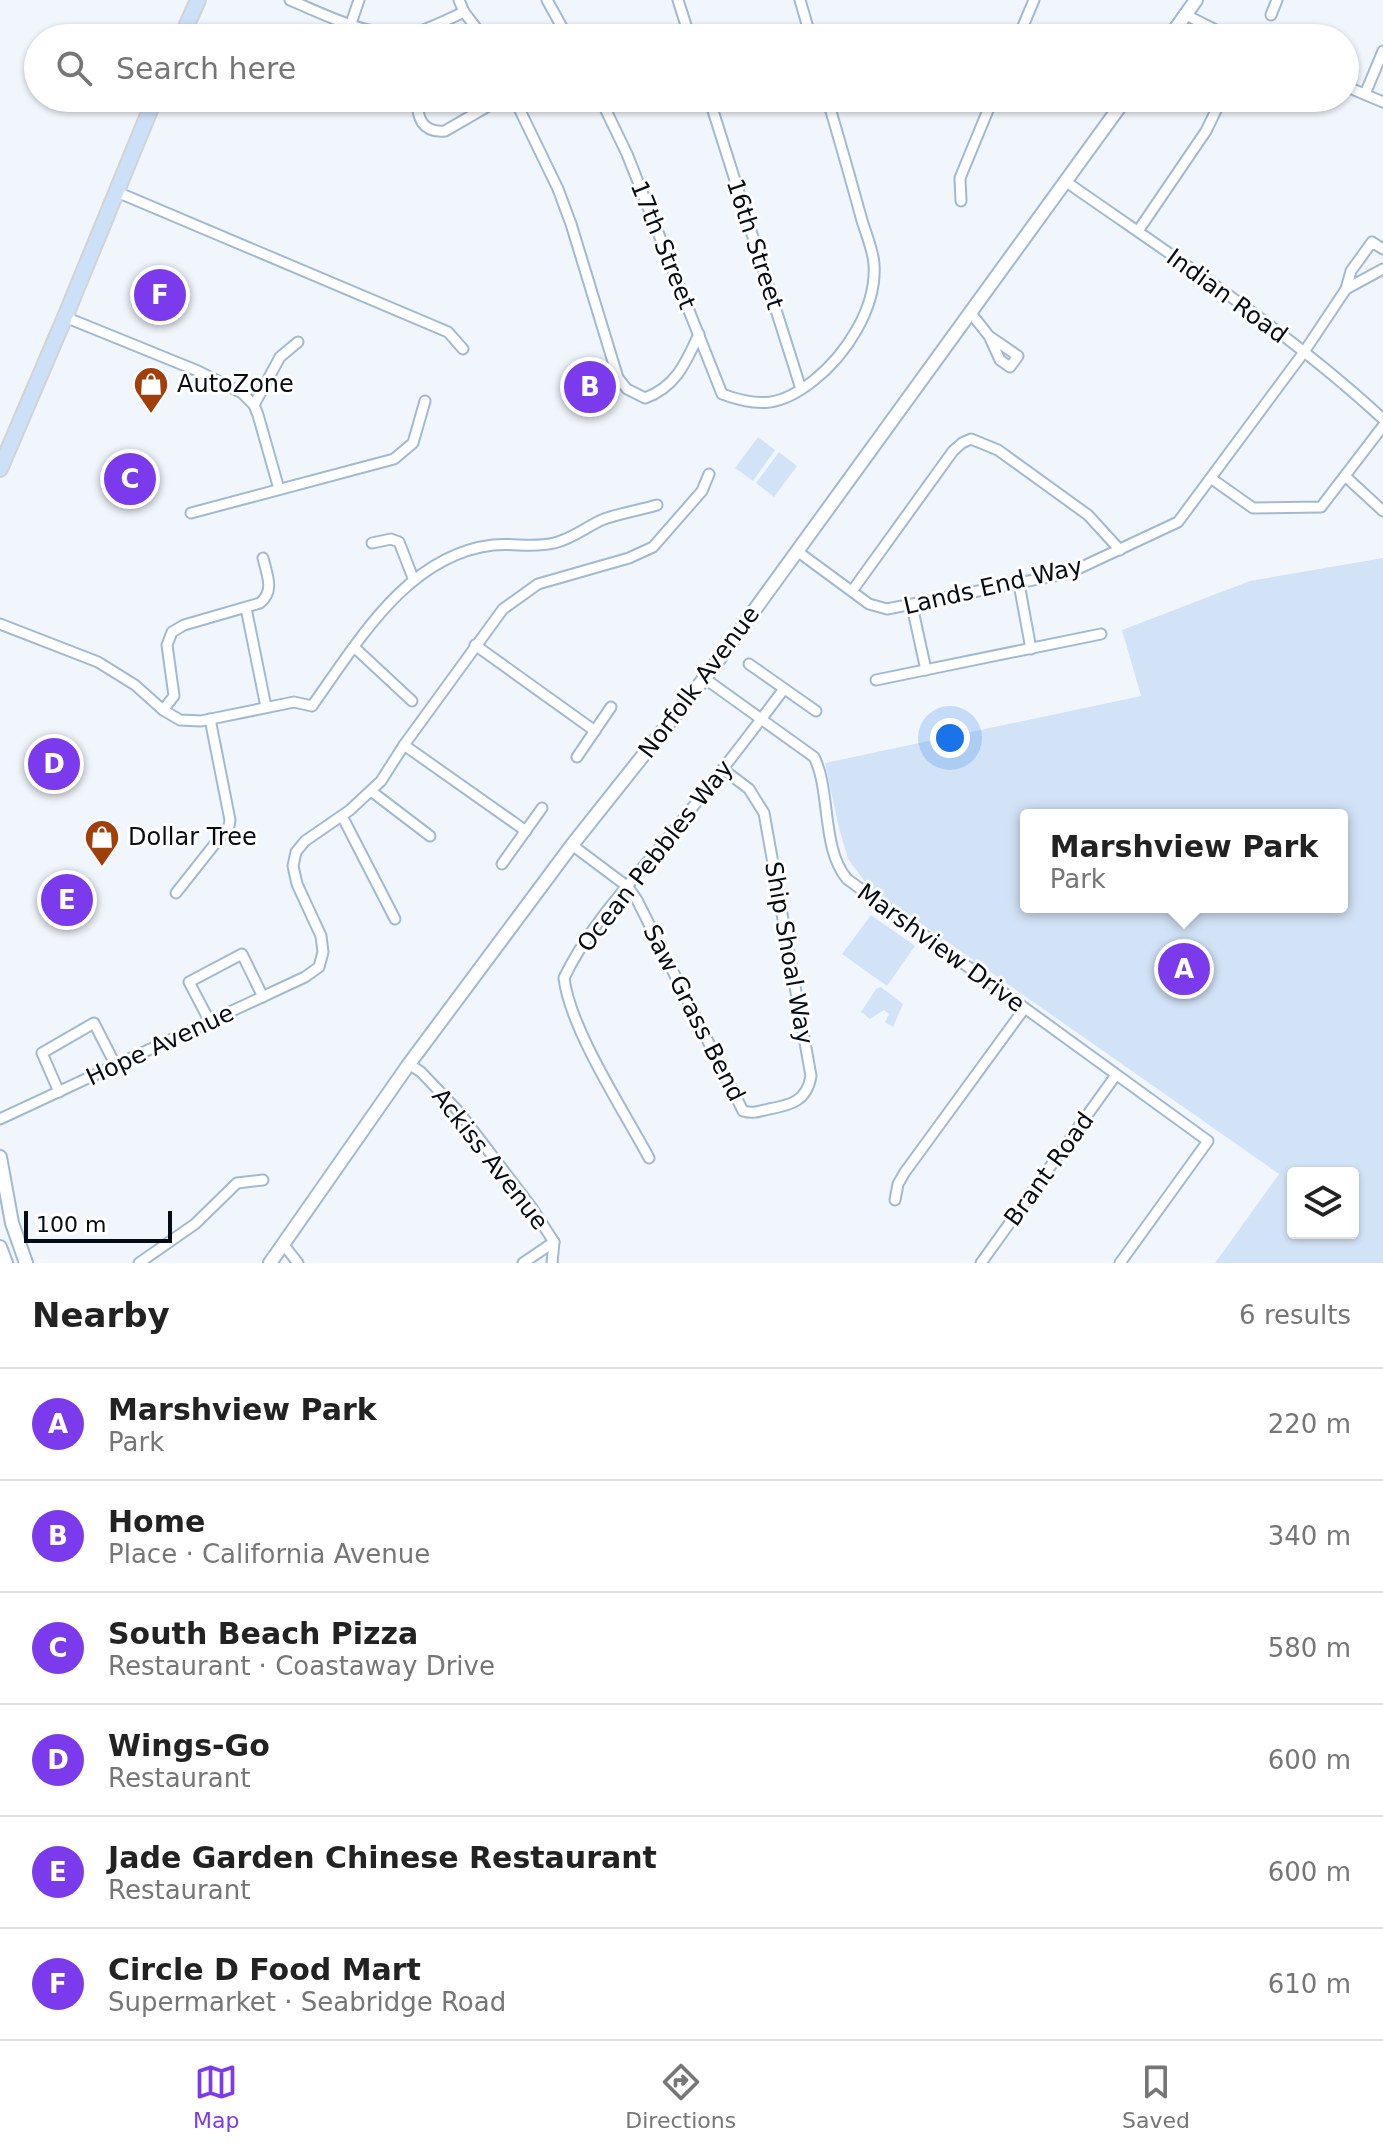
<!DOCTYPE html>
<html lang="en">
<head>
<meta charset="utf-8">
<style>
  body { margin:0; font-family:"DejaVu Sans",sans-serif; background:#f2f2f2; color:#222 }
  .controls { position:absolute; right:24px; bottom:24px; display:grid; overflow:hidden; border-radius:8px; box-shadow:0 2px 6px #0004 }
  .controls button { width:72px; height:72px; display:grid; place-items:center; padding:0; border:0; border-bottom:2px solid #e0e0e0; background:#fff; color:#222; font:40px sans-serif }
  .scale { position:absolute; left:24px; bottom:20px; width:148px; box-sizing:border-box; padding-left:8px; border:4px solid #050c15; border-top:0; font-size:22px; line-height:28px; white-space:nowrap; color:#050c15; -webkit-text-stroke:6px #fff; paint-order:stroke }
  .you { position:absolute; left:950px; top:738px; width:28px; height:28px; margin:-20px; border:6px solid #fff; border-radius:50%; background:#1a73e8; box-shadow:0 0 0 12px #1a73e833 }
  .badge { display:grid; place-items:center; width:52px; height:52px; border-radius:50%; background:#7c3aed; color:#fff; font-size:26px; font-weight:700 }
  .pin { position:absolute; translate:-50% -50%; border:4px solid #fff; box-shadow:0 2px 8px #0006 }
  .popup { position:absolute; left:1020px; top:809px; width:328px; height:104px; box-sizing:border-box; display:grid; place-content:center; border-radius:8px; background:#fff; filter:drop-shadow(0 2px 6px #0005); font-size:26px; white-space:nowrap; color:#767676 }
  .popup b { font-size:30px; color:#222 }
  .popup::after { content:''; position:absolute; left:50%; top:100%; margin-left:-16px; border:16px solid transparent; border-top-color:#fff }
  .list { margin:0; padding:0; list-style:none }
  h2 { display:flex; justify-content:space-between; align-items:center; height:104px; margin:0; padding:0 32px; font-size:34px }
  h2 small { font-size:26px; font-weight:400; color:#767676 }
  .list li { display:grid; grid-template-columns:52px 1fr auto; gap:24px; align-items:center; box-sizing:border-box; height:112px; padding:0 32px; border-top:2px solid #e0e0e0 }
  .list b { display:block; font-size:30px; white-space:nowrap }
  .list p { margin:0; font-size:26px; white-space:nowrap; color:#767676 }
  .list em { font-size:26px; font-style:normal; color:#767676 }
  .icon { flex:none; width:44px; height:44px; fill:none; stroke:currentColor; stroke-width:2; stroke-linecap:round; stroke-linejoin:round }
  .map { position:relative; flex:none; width:1383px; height:1263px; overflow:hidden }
  .search { position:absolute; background:#fff; box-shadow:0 2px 6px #0004; left:24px; right:24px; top:24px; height:88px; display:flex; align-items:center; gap:20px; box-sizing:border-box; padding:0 28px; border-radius:44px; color:#767676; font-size:30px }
  .sheet { height:776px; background:#fff }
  nav { display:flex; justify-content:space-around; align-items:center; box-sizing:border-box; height:112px; border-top:2px solid #e0e0e0; background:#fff; font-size:22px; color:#767676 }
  nav a { display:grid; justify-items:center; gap:4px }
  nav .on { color:#7c3aed }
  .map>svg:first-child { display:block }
  .green { fill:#d3e3f7; fill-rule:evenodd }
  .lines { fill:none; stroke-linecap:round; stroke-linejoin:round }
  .street-casing { stroke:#a2b9d4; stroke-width:13 }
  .secondary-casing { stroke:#a2b9d4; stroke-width:16 }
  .primary-casing { stroke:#d2d3d5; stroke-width:18 }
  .street { stroke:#fff; stroke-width:9 }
  .secondary { stroke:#fff; stroke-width:12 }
  .primary { stroke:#cce0f7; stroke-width:14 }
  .labels { text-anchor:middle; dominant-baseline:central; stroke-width:6; stroke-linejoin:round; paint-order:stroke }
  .street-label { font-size:24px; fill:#050c15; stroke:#fff }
  .poi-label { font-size:24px; fill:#050c15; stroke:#fff; text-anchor:start }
</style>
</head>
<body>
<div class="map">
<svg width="1383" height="1263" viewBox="0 0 1383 1263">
  <rect width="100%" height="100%" fill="#f1f6fc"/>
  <g class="green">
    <polygon points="758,437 775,450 753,481 735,468"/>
    <polygon points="779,452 797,466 774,497 756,483"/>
    <path d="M1383,558V1263H1215L1279,1174L869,887L848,859L839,828L825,763L1141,696L1122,630L1250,581ZM1026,815H1342V907H1026ZM1293,1173H1353V1233H1293Z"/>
    <polygon points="871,915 915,946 887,986 842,954"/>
    <polygon points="881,987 903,1004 893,1027 885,1022 889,1014 884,1010 870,1019 861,1012 876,989"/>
  </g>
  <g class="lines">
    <g class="street-casing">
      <g id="street">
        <path d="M290,0C331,17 377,43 423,30C437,25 451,18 464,12"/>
        <polyline points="459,0 464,12 484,38"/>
        <polyline points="547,0 568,38"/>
        <polyline points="678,0 690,38"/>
        <polyline points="800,0 811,38"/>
        <polyline points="1186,15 1232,38"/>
        <polyline points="1271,15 1277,0"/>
        <polyline points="346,38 359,0"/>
        <polyline points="1018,38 1034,0"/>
        <polyline points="1345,86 1383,102"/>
        <polyline points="1365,94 1383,51"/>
        <path d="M417,98C417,118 422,133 445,131L502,98"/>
        <path d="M514,98L558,189L571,224L618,378L627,389L645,398C676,387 686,362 699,334"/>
        <path d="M600,98L627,154L722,394C760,408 781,406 813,381C846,355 877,308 874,264C873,249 865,232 861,217C850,177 839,138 827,98"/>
        <polyline points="709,98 801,389"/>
        <path d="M1065,181C1172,256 1287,330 1383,419"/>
        <polyline points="117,192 448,332 463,349"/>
        <polyline points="961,201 960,178 993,98"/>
        <polyline points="1138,231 1206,131 1222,98"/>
        <polyline points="1346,289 1383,269"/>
        <polyline points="970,312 989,336 1000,360 1010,367 1018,356 989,336"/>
        <polyline points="65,317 198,371 242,393 254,405 258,415 279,489"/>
        <polyline points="254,405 280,357 298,342"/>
        <polyline points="1345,476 1383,511"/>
        <polyline points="1212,479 1253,508 1321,507 1383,426"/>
        <polyline points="191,513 394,459 413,443 425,401"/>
        <polyline points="372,543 391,539 399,542 413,578"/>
        <polyline points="797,551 869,604 887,609 1069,573 1178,522 1304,352 1346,289 1351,271 1372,242 1383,249"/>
        <polyline points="1019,584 1031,649"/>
        <polyline points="852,591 953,451 962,443 971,439 998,450 1088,515 1120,550"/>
        <polyline points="912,606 926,670"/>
        <polyline points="246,608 266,707"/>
        <path d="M0,624L98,662L135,685L163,710L180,720L201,721L294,702L312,706C358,642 407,555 493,545C514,543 534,548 554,543C573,539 587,526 604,519C621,513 640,510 657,505"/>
        <polyline points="475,645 595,731"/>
        <polyline points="354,647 412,701"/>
        <polyline points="749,664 816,711"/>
        <path d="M704,678L814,757C831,790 821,848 847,879L1208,1141L1120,1263"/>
        <polyline points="876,680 1101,634"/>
        <path d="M163,710L174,696L167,645L172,632L184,625L260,603C275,591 267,575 263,558"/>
        <polyline points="404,745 526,831"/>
        <polyline points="577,757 611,707"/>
        <polyline points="371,791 430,836"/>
        <polyline points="342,816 395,919"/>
        <path d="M572,845L628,887L637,900L743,1111C753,1114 760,1111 769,1109C791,1105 807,1101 811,1076L764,813L749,789L724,770"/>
        <polyline points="502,864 542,808"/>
        <polyline points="176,893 229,826 230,820 210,719"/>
        <polyline points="210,1022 189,982 242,954 263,997"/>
        <polyline points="409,1064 421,1072 459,1112 532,1208 554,1242 552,1263"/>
        <polyline points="59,1092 42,1053 94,1023 116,1066"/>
        <polyline points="0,1119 305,977 319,967 323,952 321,936 297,884 293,866 296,852 305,841 350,810 381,781 404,745 503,609 538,584 629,558 653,547 702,491 709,474"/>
        <path d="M649,1158C624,1111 570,1029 564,978C588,927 634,879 670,835C710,787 747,738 784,689"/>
        <polyline points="895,1200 898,1184 905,1172 1024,1009"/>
        <polyline points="283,1244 298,1263"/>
        <polyline points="139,1263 195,1224 237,1183 263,1180"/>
        <polyline points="523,1263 554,1242"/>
        <polyline points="981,1263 1116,1075"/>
      </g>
    </g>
    <g class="secondary-casing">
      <g id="secondary">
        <polyline points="1169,38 1196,0"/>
        <polyline points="0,1157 12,1223 26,1263"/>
        <polyline points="0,1247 6,1263"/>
        <polyline points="270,1263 409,1064 572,845 711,670 1126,98"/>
      </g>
    </g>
    <g class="primary-casing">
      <g id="primary">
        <polyline points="181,38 198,0"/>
        <polyline points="0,469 65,317 155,98"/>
      </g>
    </g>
    <use href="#street" class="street"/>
    <use href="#secondary" class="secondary"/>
    <use href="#primary" class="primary"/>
  </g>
  <defs>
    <g id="shop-pin" transform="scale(1.8)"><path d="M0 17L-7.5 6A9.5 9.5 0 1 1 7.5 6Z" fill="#a23e09" stroke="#fff"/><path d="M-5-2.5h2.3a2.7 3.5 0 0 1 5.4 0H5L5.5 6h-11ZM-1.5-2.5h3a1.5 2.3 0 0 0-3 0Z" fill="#fff"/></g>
  </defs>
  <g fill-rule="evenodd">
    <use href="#shop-pin" x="151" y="384"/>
    <use href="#shop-pin" x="102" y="837"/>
  </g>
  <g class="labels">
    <g class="street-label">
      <text transform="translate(755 244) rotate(72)">16th Street</text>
      <text transform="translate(663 245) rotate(68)">17th Street</text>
      <text transform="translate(1227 296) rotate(36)">Indian Road</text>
      <text transform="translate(993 586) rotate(-13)">Lands End Way</text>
      <text transform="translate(699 682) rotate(-53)">Norfolk Avenue</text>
      <text transform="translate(655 856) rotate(-52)">Ocean Pebbles Way</text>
      <text transform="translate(941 948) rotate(36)">Marshview Drive</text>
      <text transform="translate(789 953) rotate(80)">Ship Shoal Way</text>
      <text transform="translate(694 1013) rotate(63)">Saw Grass Bend</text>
      <text transform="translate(160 1045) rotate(-25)">Hope Avenue</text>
      <text transform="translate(490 1159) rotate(52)">Ackiss Avenue</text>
      <text transform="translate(1049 1169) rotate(-54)">Brant Road</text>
    </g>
    <g class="poi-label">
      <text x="177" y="384">AutoZone</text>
      <text x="128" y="837">Dollar Tree</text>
    </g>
  </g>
</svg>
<div class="controls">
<button><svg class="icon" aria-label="layers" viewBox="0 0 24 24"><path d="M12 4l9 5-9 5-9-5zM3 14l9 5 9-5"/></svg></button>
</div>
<div class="scale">100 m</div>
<div class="you"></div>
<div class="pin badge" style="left:1184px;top:969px">A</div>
<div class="popup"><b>Marshview Park</b>Park</div>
<div class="pin badge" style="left:590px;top:387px">B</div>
<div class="pin badge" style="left:130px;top:479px">C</div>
<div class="pin badge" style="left:54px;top:764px">D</div>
<div class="pin badge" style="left:67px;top:900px">E</div>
<div class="pin badge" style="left:160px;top:295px">F</div>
<div class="search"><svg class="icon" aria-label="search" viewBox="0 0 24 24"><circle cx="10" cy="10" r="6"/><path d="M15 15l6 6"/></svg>Search here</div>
</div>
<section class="sheet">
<h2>Nearby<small>6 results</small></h2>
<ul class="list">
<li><span class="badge">A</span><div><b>Marshview Park</b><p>Park</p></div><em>220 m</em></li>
<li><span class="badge">B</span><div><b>Home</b><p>Place · California Avenue</p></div><em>340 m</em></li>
<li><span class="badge">C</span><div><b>South Beach Pizza</b><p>Restaurant · Coastaway Drive</p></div><em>580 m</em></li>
<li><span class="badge">D</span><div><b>Wings-Go</b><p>Restaurant</p></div><em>600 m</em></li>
<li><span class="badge">E</span><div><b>Jade Garden Chinese Restaurant</b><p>Restaurant</p></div><em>600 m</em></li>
<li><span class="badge">F</span><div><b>Circle D Food Mart</b><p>Supermarket · Seabridge Road</p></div><em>610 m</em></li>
</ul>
</section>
<nav>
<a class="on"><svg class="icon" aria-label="map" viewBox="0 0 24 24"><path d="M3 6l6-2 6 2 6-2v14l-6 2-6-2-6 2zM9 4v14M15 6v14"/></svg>Map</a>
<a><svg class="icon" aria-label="directions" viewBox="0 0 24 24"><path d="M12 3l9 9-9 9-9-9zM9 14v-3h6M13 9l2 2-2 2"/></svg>Directions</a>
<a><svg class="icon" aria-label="saved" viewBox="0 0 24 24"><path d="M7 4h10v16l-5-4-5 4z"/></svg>Saved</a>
</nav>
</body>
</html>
